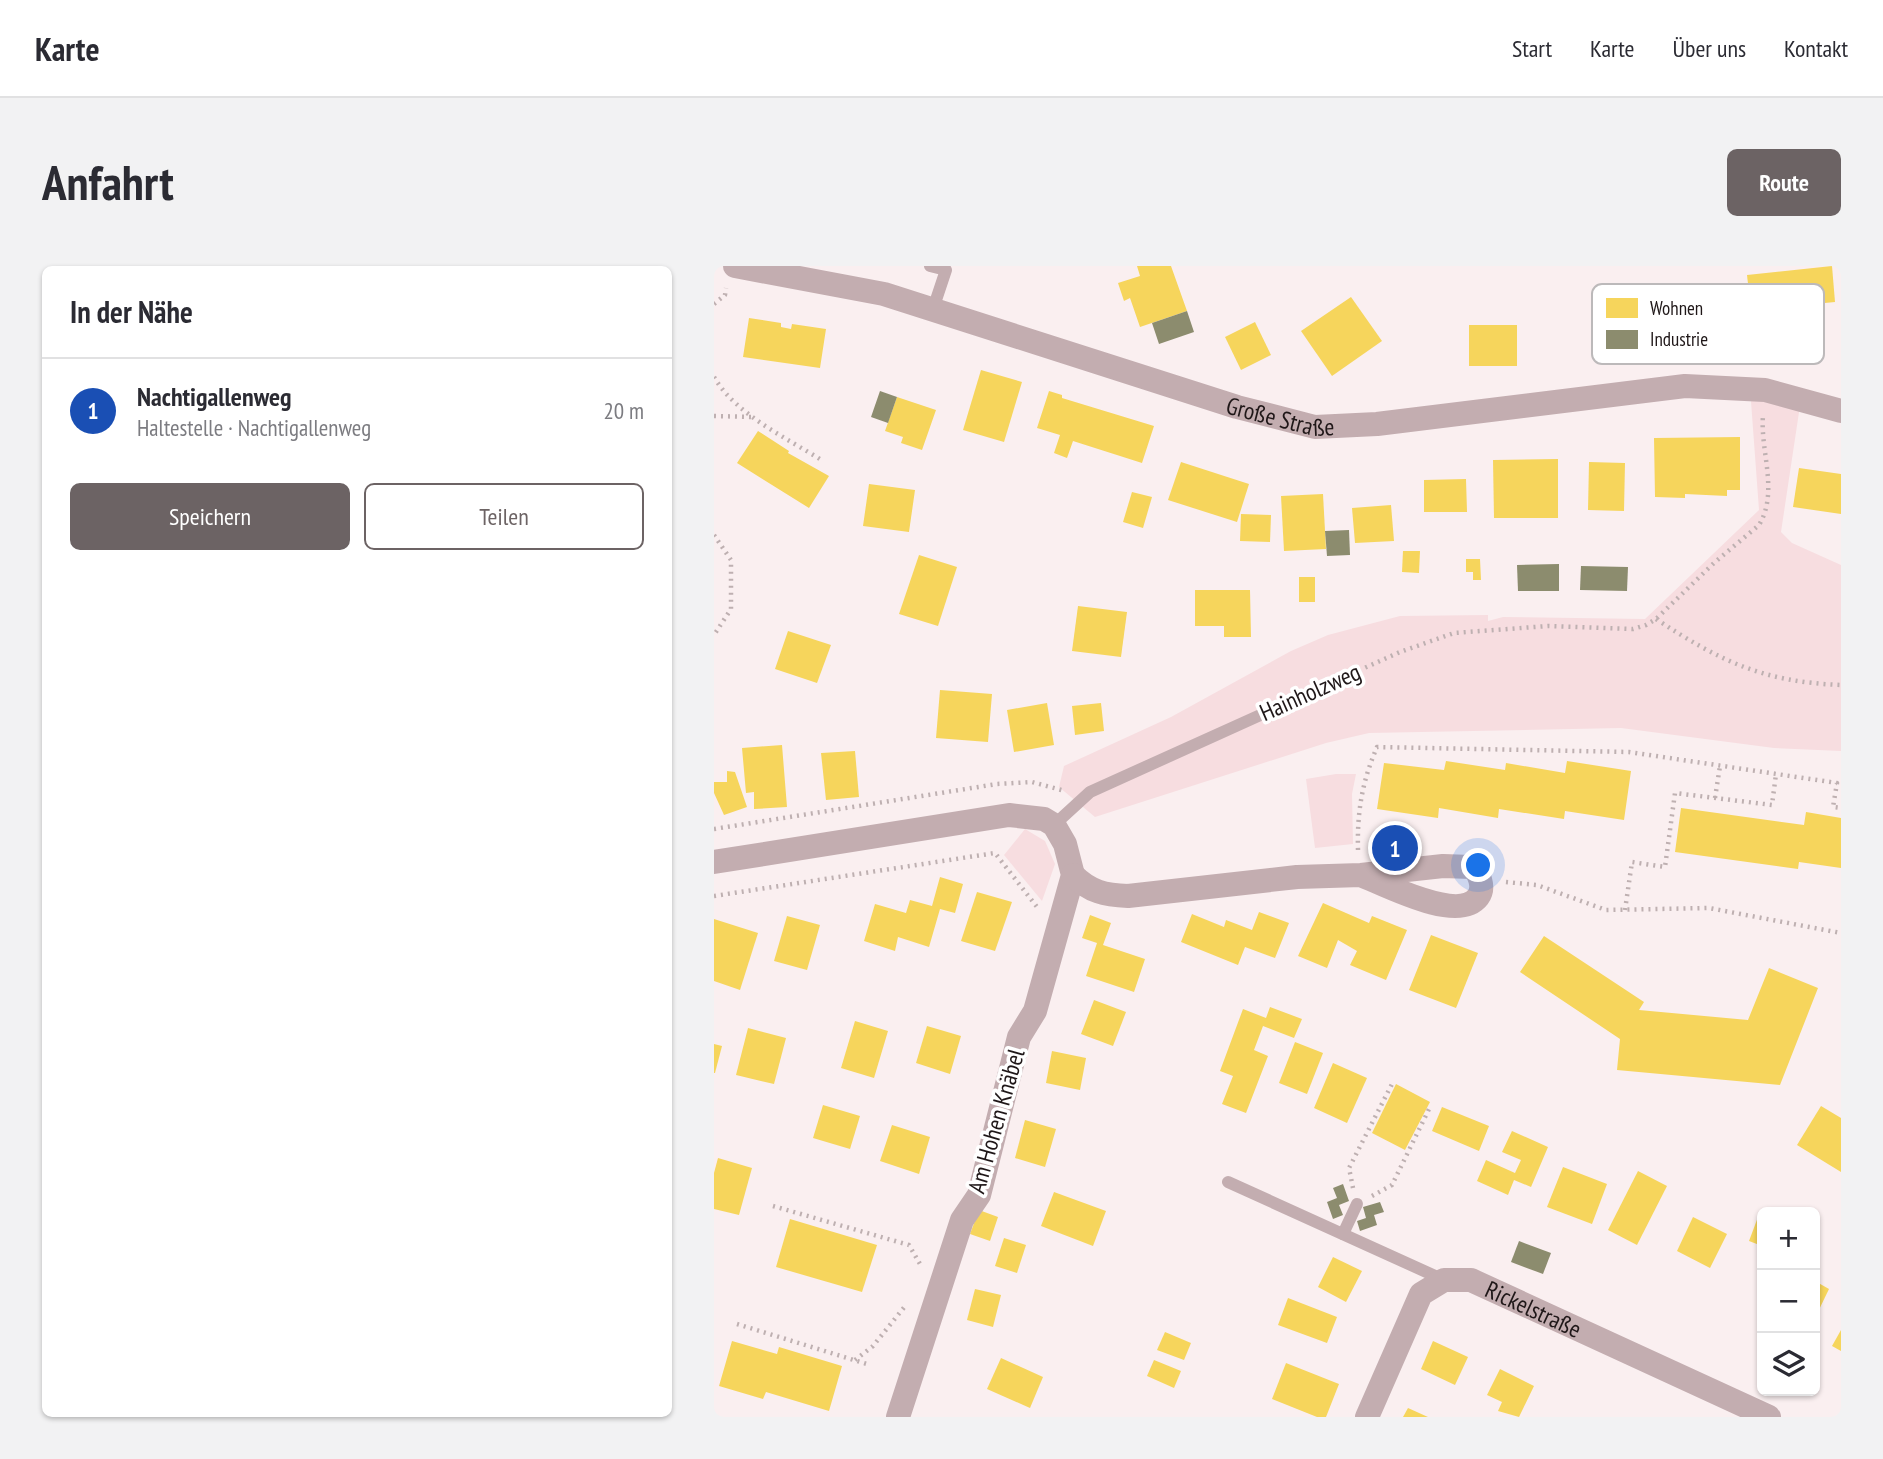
<!DOCTYPE html>
<html lang="de">
<head>
<meta charset="utf-8">
<style>
  body { margin:0; font-family:"PT Sans Narrow",sans-serif; background:#f2f2f3; color:#2b2b33 }
  .controls { position:absolute; right:21px; bottom:21px; display:grid; overflow:hidden; border-radius:10px; box-shadow:0 2px 5px #0004 }
  .controls button { width:63px; height:63px; display:grid; place-items:center; padding:0; border:0; border-bottom:2px solid #e1e1e2; background:#fff; color:#2b2b33; font:35px sans-serif }
  .you { position:absolute; left:765px; top:600px; width:24px; height:24px; margin:-18px; border:5px solid #fff; border-radius:50%; background:#1a73e8; box-shadow:0 0 0 10px #1a73e833 }
  .badge { display:grid; place-items:center; width:46px; height:46px; border-radius:50%; background:#6c6364; color:#fff; font-size:23px; font-weight:700 }
  .pin { position:absolute; translate:-50% -50%; border:4px solid #fff; box-shadow:0 2px 7px #0006 }
  .list { margin:0; padding:0; list-style:none }
  h2 { display:flex; justify-content:space-between; align-items:center; height:91px; margin:0; padding:0 28px; font-size:30px }
  h2 small { font-size:23px; font-weight:400; color:#7c7c81 }
  .list li { display:grid; grid-template-columns:46px 1fr auto; gap:21px; align-items:center; box-sizing:border-box; height:105px; padding:0 28px; border-top:2px solid #e1e1e2 }
  .list b { display:block; font-size:26px; white-space:nowrap }
  .list p { margin:0; font-size:23px; white-space:nowrap; color:#7c7c81 }
  .list em { font-size:23px; font-style:normal; color:#7c7c81 }
  .actions { display:flex; gap:14px; padding:21px 28px }
  .actions a { flex:1; padding:16px 0; border:2px solid #6c6364; border-radius:10px; text-align:center; font-size:24px; color:#6c6364 }
  .actions .main { background:#6c6364; color:#fff }
  .icon { flex:none; width:38px; height:38px; fill:none; stroke:currentColor; stroke-width:2; stroke-linecap:round; stroke-linejoin:round }
  .map { position:relative; flex:none; width:1127px; height:1151px; overflow:hidden; border-radius:10px }
  header { display:flex; align-items:center; gap:42px; box-sizing:border-box; height:98px; padding:0 35px; background:#fff; border-bottom:2px solid #e1e1e2 }
  header strong { font-size:33px }
  nav { display:flex; gap:38px; margin-inline-start:auto; font-size:24px }
  .intro { display:flex; align-items:center; justify-content:space-between; box-sizing:border-box; height:168px; padding:0 42px }
  h1 { margin:0; font-size:49px }
  .button { padding:18px 32px; border-radius:10px; background:#6c6364; color:#fff; font-size:24px; font-weight:700 }
  main { display:flex; gap:42px; padding:0 42px }
  aside { flex:1; background:#fff; border-radius:10px; box-shadow:0 2px 5px #0004 }
  .map>svg:first-child { display:block }
  .green { fill:#f7dde0 }
  .homes { fill:#f6d55c }
  .industry { fill:#8c8c6e }
  .lines { fill:none; stroke-linecap:round; stroke-linejoin:round }
  .path { stroke:#beb0b1; stroke-width:4.5; stroke-dasharray:2 5; stroke-linecap:butt }
  .lane { stroke:#c3adb0; stroke-width:12 }
  .street { stroke:#c3adb0; stroke-width:24 }
  .labels { text-anchor:middle; dominant-baseline:central; stroke-width:7; stroke-linejoin:round; paint-order:stroke }
  .street-label { font-size:24px; fill:#1f1718; stroke:#fff }
  .key { fill:#fff; stroke:#bcb9ba; stroke-width:2 }
  .key-label { font-size:19px; fill:#1f1718 }
</style>
</head>
<body>
<header>
<strong>Karte</strong>
<nav><a>Start</a><a>Karte</a><a>Über uns</a><a>Kontakt</a></nav>
</header>
<div class="intro"><h1>Anfahrt</h1><a class="button">Route</a></div>
<main>
<aside>
<h2>In der Nähe<small></small></h2>
<ul class="list">
<li><span class="badge" style="background:#1a4fb4">1</span><div><b>Nachtigallenweg</b><p>Haltestelle · Nachtigallenweg</p></div><em>20 m</em></li>
</ul>
<div class="actions"><a class="main">Speichern</a><a>Teilen</a></div>
</aside>
<div class="map">
<svg width="1127" height="1151" viewBox="0 0 1127 1151">
  <rect width="100%" height="100%" fill="#faeff0"/>
  <g class="green">
    <polygon points="1036,122 1087,133 1067,266 1078,277 1127,299 1127,485 1060,482 907,462 655,467 612,477 381,551 345,521 350,500 457,451 577,385 614,369 686,350 774,349 774,355 789,351 931,353 1045,244"/>
    <polygon points="622,508 642,508 638,528 639,578 601,582 592,513"/>
    <polygon points="311,563 331,575 341,598 328,635 290,589"/>
  </g>
  <g class="homes">
    <polygon points="423,0 457,0 473,45 426,61 416,32 410,35 404,17 426,10"/>
    <polygon points="1118,0 1121,36 1037,44 1033,9"/>
    <polygon points="970,17 980,84 949,88 940,22"/>
    <polygon points="637,31 668,75 618,110 587,65"/>
    <polygon points="35,52 67,57 67,61 77,63 78,58 112,63 106,102 29,91"/>
    <polygon points="541,56 557,89 527,104 511,71"/>
    <rect x="755" y="59" width="48" height="41"/>
    <polygon points="267,104 308,116 290,176 249,164"/>
    <polygon points="335,125 348,129 348,132 440,160 428,197 359,175 353,192 340,187 346,169 323,162"/>
    <polygon points="183,131 222,144 208,184 187,177 189,171 171,165"/>
    <polygon points="44,165 75,185 74,187 115,210 95,242 23,197"/>
    <polygon points="1026,171 1026,224 1013,224 1013,230 971,228 971,232 941,231 940,172"/>
    <polygon points="844,193 844,252 780,252 779,194"/>
    <polygon points="467,196 535,218 523,256 454,234"/>
    <polygon points="875,196 911,197 910,245 874,244"/>
    <polygon points="1085,202 1127,208 1127,248 1079,241"/>
    <polygon points="752,213 753,246 710,246 710,214"/>
    <polygon points="155,218 201,224 195,266 149,260"/>
    <polygon points="418,226 438,231 429,262 409,256"/>
    <polygon points="609,228 612,283 570,285 567,230"/>
    <polygon points="677,239 680,275 641,277 638,242"/>
    <polygon points="527,248 557,249 556,276 526,275"/>
    <polygon points="689,285 706,285 705,307 688,306"/>
    <polygon points="205,289 243,301 224,360 185,348"/>
    <polygon points="752,293 766,293 767,314 759,314 759,306 752,306"/>
    <rect x="585" y="311" width="16" height="25"/>
    <polygon points="481,324 536,324 537,371 510,371 510,360 481,360"/>
    <polygon points="364,340 413,346 407,391 358,385"/>
    <polygon points="74,365 117,379 103,417 61,403"/>
    <polygon points="226,424 278,428 274,476 222,472"/>
    <polygon points="333,437 340,479 300,486 293,444"/>
    <polygon points="387,437 390,465 361,469 358,440"/>
    <polygon points="68,479 73,541 40,543 40,526 32,527 28,482"/>
    <polygon points="141,485 145,531 112,534 107,487"/>
    <polygon points="732,495 791,504 792,497 851,507 853,495 917,505 910,554 851,545 850,553 785,543 784,552 725,542 724,552 663,543 670,497 730,504"/>
    <polygon points="13,505 21,506 33,541 10,549 0,527 0,516 13,516"/>
    <polygon points="967,542 1090,559 1092,546 1127,552 1127,602 1085,596 1084,603 961,586"/>
    <polygon points="226,611 249,618 241,647 226,643 215,681 184,671 181,685 150,675 161,638 192,647 196,634 218,640"/>
    <polygon points="263,626 298,636 281,685 247,675"/>
    <polygon points="609,637 655,657 658,650 693,664 672,714 636,699 643,685 624,674 613,702 584,690"/>
    <polygon points="545,646 575,657 561,692 531,681 524,699 467,676 478,648 510,661 512,654 538,664"/>
    <polygon points="376,649 397,657 389,679 431,693 420,726 372,710 383,677 368,672"/>
    <polygon points="73,650 106,659 93,704 60,695"/>
    <polygon points="0,653 44,667 26,724 0,715"/>
    <polygon points="717,669 764,687 742,742 695,724"/>
    <polygon points="830,670 930,736 925,744 1034,754 1055,702 1104,722 1066,819 903,804 906,773 806,706"/>
    <polygon points="380,734 412,746 399,780 367,768"/>
    <polygon points="556,741 588,753 580,772 549,760 540,784 554,790 532,847 508,838 519,810 506,805 529,743 552,752"/>
    <polygon points="141,755 174,765 160,812 127,802"/>
    <polygon points="213,760 247,770 236,808 202,797"/>
    <polygon points="34,762 72,772 60,818 22,809"/>
    <polygon points="581,776 609,787 593,828 565,817"/>
    <polygon points="0,778 8,780 1,807 0,807"/>
    <polygon points="338,785 372,792 366,824 332,817"/>
    <polygon points="619,797 653,812 633,857 600,842"/>
    <polygon points="682,818 716,836 691,884 658,867"/>
    <polygon points="109,839 146,850 136,883 99,872"/>
    <polygon points="1107,840 1127,852 1127,906 1083,879"/>
    <polygon points="728,841 775,860 765,885 718,865"/>
    <polygon points="311,854 342,863 331,901 301,892"/>
    <polygon points="178,859 216,871 205,908 166,895"/>
    <polygon points="798,865 834,881 817,921 800,914 794,929 763,915 772,894 801,907 807,894 788,886"/>
    <polygon points="4,892 38,902 25,949 0,943 0,907"/>
    <polygon points="849,901 893,918 878,958 833,941"/>
    <polygon points="924,905 953,920 923,979 894,964"/>
    <polygon points="340,926 392,945 379,980 327,960"/>
    <polygon points="265,944 284,951 276,975 256,968"/>
    <polygon points="979,951 1013,968 996,1002 963,985"/>
    <polygon points="1044,951 1048,953 1048,980 1035,975"/>
    <polygon points="76,953 163,979 148,1026 62,1001"/>
    <polygon points="290,972 312,979 303,1007 281,1000"/>
    <polygon points="619,991 648,1005 632,1036 604,1021"/>
    <polygon points="1101,1015 1115,1023 1101,1052"/>
    <polygon points="261,1023 287,1029 279,1061 253,1054"/>
    <polygon points="574,1032 623,1051 613,1077 564,1059"/>
    <polygon points="1127,1064 1127,1085 1118,1080"/>
    <polygon points="451,1066 477,1077 470,1094 443,1084"/>
    <polygon points="18,1075 63,1088 65,1081 128,1100 115,1145 52,1126 49,1133 5,1120"/>
    <polygon points="719,1075 754,1091 741,1119 707,1103"/>
    <polygon points="287,1092 329,1111 316,1142 273,1123"/>
    <polygon points="440,1094 467,1105 460,1122 433,1110"/>
    <polygon points="572,1097 625,1118 612,1151 603,1151 558,1133"/>
    <polygon points="786,1103 820,1120 805,1151 784,1145 788,1136 773,1129"/>
    <polygon points="694,1142 714,1151 689,1151"/>
  </g>
  <g class="industry">
    <polygon points="473,45 480,66 445,78 438,57"/>
    <polygon points="166,125 183,131 174,157 157,151"/>
    <polygon points="635,264 636,289 613,290 611,265"/>
    <polygon points="845,298 845,325 804,325 803,299"/>
    <polygon points="867,300 914,301 913,325 866,324"/>
    <polygon points="629,918 635,935 625,939 629,949 619,953 613,936 623,932 619,922"/>
    <polygon points="666,936 670,946 660,949 663,959 646,965 643,955 652,952 649,941"/>
    <polygon points="805,975 837,987 829,1008 797,996"/>
  </g>
  <g class="lines">
    <g class="path">
      <polyline points="0,38 11,29 12,22"/>
      <path d="M0,111C22,149 73,172 109,195"/>
      <polyline points="0,150 39,151"/>
      <polyline points="0,269 17,294 17,343 0,369"/>
      <path d="M942,353C1006,395 1049,416 1127,419"/>
      <path d="M581,433L686,386L740,367L834,360L919,363L932,359L942,353L1000,297L1045,259C1065,226 1046,185 1049,150"/>
      <polyline points="1001,532 1006,500"/>
      <polyline points="0,563 283,518 318,516 351,525"/>
      <path d="M644,584C643,546 648,516 663,481L915,486L1123,517L1119,541L1127,542"/>
      <polyline points="792,616 823,619 892,644 995,642 1127,667"/>
      <polyline points="0,630 281,587 323,641"/>
      <polyline points="911,644 918,596 951,601 961,527 1058,539 1062,508"/>
      <polyline points="639,922 635,902 678,818"/>
      <polyline points="658,930 678,919 717,839"/>
      <polyline points="59,940 195,979 206,998"/>
      <polyline points="23,1058 156,1099"/>
      <polyline points="141,1094 159,1080 192,1039"/>
    </g>
    <g class="lane">
      <polyline points="216,0 232,4 219,43"/>
      <polyline points="340,559 376,526 564,441"/>
      <polyline points="514,916 730,1014"/>
      <polyline points="629,968 643,938"/>
    </g>
    <g class="street">
      <path id="s1" d="M21,0L170,28L523,141L601,161L663,158L971,120L1051,124L1127,145"/>
      <polyline points="0,596 295,549 330,553 340,559 351,578 359,609 321,745 305,771 265,929 248,954 184,1151"/>
      <path d="M359,609C376,626 391,629 414,630L583,611L647,609L729,600L757,601L763,606C767,614 770,623 764,631C744,657 672,619 647,609"/>
      <path id="s2" d="M653,1151L707,1028L730,1014H757L1055,1151"/>
    </g>
  </g>
  <g class="labels">
    <g class="street-label">
      <text stroke="none"><textPath href="#s1" startOffset="567">Große Straße</textPath></text>
      <text transform="translate(596 426) rotate(-24)">Hainholzweg</text>
      <text transform="translate(282 855) rotate(-74)">Am Hohen Knäbel</text>
      <text stroke="none"><textPath href="#s2" startOffset="257">Rickelstraße</textPath></text>
    </g>
  </g>
  <rect x="878" y="18" width="232" height="80" rx="10" class="key"/>
  <rect x="892" y="32" width="32" height="20" fill="#f6d55c"/>
  <rect x="892" y="64" width="32" height="19" fill="#8c8c6e"/>
  <g class="key-label">
    <text x="936" y="49">Wohnen</text>
    <text x="936" y="80">Industrie</text>
  </g>
</svg>
<div class="controls">
<button>+</button>
<button>−</button>
<button><svg class="icon" aria-label="layers" viewBox="0 0 24 24"><path d="M12 4l9 5-9 5-9-5zM3 14l9 5 9-5"/></svg></button>
</div>
<div class="you"></div>
<div class="pin badge" style="left:681px;top:582px;background:#1a4fb4">1</div>
</div>
</main>
</body>
</html>
